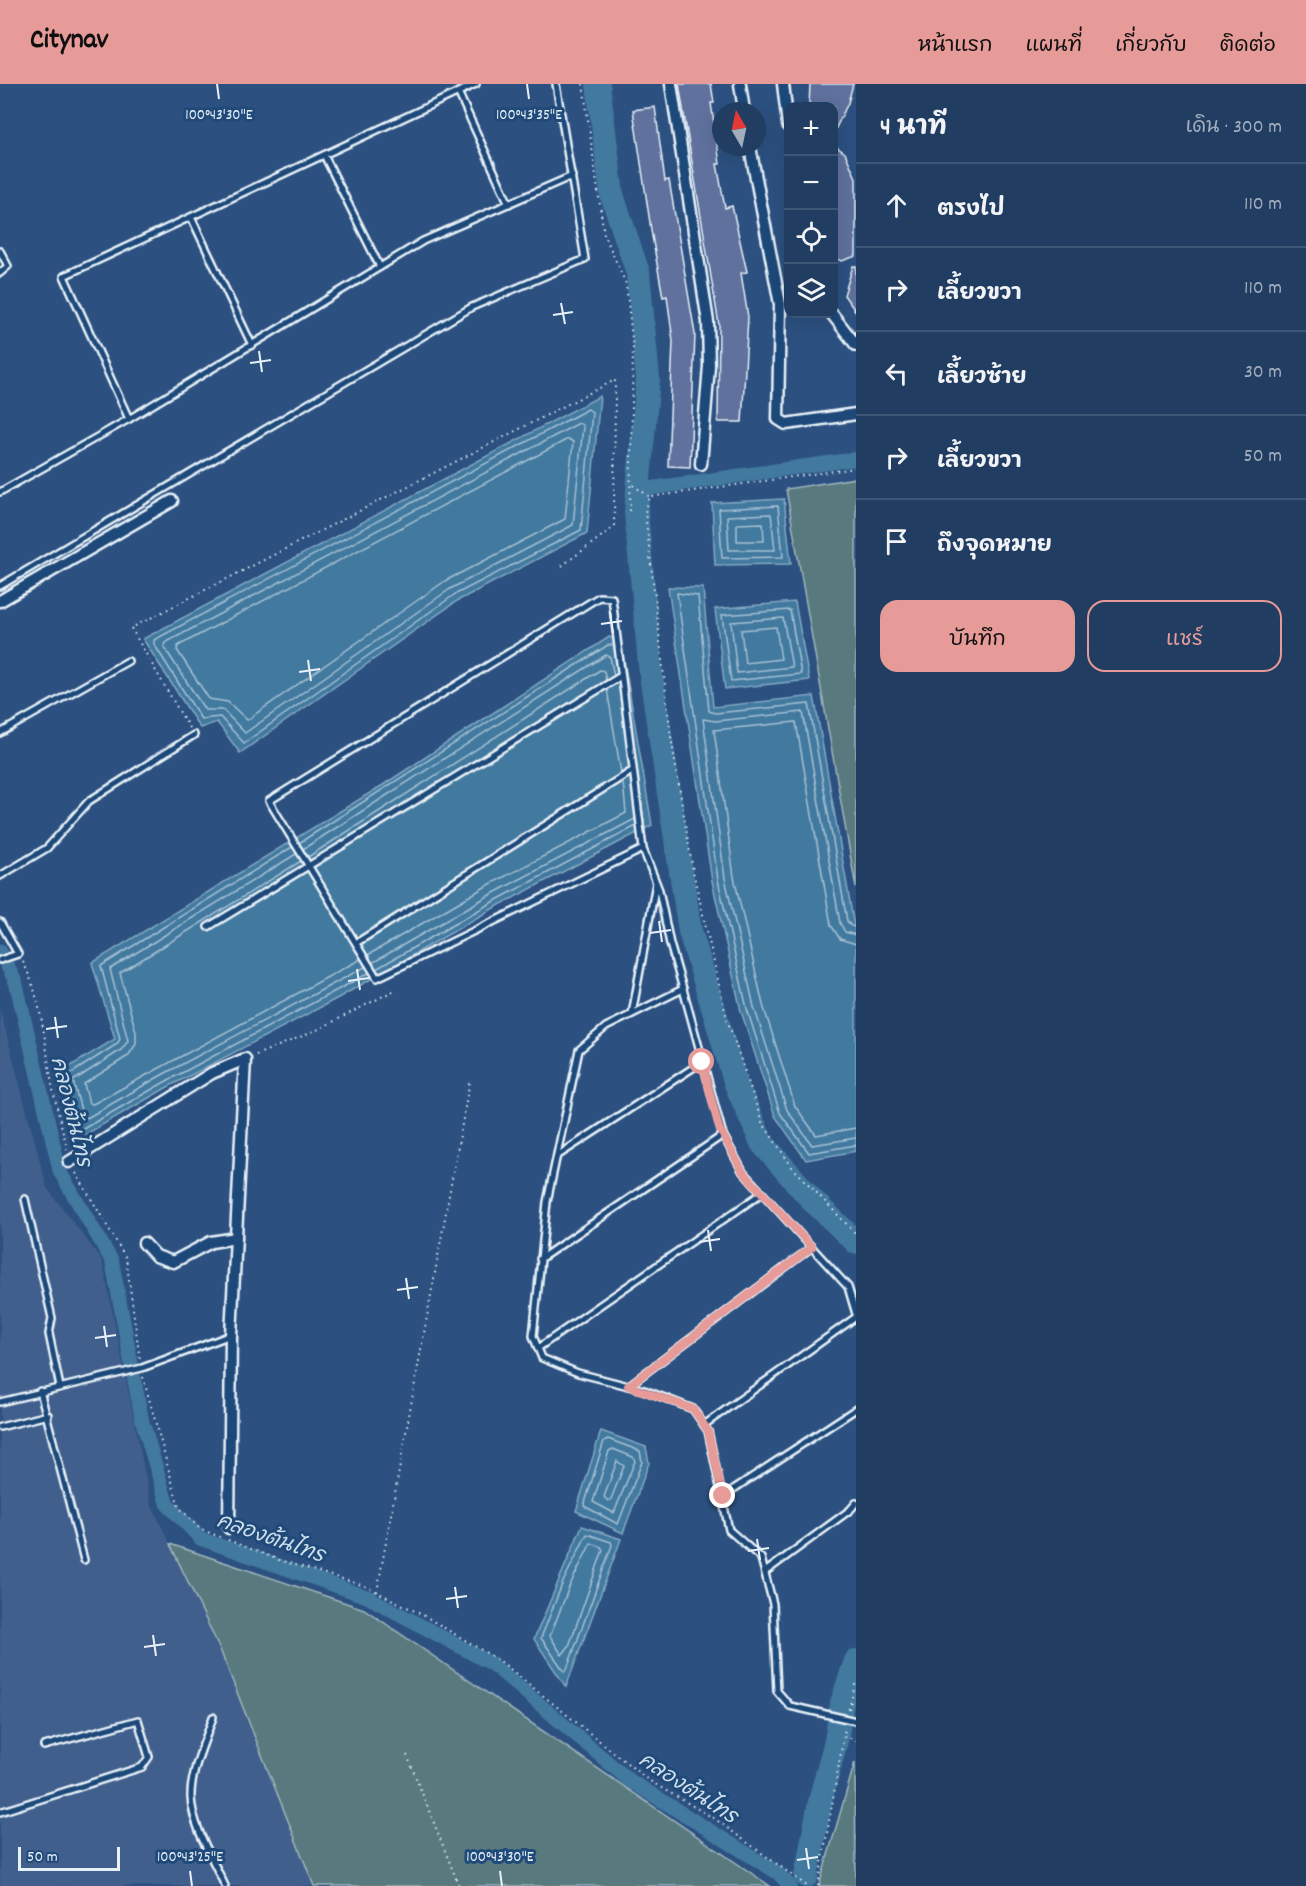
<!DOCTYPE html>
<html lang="th">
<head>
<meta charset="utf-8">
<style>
  body { margin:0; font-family:Dekko,"Playpen Sans Thai",sans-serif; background:#294467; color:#f1f3f6 }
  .controls { position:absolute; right:18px; top:18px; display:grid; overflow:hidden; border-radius:12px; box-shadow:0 6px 24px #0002 }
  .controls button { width:54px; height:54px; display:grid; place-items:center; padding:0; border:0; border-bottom:2px solid #3e5676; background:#213d61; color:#f1f3f6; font:30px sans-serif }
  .compass { position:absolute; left:712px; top:18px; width:54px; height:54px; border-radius:50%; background:#213d61; box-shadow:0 6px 24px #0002; rotate:351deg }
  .scale { position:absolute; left:18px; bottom:15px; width:102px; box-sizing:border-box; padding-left:6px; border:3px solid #e8f1f8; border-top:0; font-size:16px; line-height:21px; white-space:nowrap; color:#e8f1f8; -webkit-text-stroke:4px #1f4a7a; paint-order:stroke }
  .stop { position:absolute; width:18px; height:18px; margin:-14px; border:4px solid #e69b98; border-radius:50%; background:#fff }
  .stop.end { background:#e69b98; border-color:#fff; box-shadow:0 2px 6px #0008 }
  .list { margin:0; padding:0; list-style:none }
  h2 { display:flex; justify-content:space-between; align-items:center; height:78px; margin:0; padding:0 24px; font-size:26px }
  h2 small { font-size:20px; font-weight:400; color:#a2aebd }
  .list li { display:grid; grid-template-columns:39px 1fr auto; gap:18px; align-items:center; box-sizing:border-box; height:84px; padding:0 24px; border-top:2px solid #3e5676 }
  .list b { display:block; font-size:22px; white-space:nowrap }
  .list em { font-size:20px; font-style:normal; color:#a2aebd }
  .actions { display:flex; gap:12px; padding:18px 24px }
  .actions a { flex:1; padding:14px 0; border:2px solid #e69b98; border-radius:18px; text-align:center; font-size:21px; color:#e69b98 }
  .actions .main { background:#e69b98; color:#111 }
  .icon { flex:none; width:33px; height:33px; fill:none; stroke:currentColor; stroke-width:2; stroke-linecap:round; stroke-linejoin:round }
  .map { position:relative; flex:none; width:856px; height:1802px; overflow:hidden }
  header { display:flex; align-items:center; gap:36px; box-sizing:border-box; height:84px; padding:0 30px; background:#e69b98; color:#111 }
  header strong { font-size:28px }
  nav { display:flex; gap:33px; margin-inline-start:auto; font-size:21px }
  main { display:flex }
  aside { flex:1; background:#213d61 }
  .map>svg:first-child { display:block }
  .built { fill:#3f5e8c }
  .green { fill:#597a7f; stroke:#a0b6bc; stroke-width:1.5 }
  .water { fill:#42799f; stroke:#84a9c3; stroke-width:1.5 }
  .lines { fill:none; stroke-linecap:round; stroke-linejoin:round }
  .shore { stroke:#a6c1d4; stroke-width:1.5 }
  .canal { stroke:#42799f; stroke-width:14 }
  .river { stroke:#42799f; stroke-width:24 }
  .building { fill:#61719e; stroke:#e8f1f8; stroke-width:1.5 }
  .lane-casing { stroke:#e8f1f8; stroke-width:10 }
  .street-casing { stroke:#e8f1f8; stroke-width:15 }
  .path { stroke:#e8f1f8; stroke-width:2; stroke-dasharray:1.5 4.5; stroke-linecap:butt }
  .lane { stroke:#1f4a7a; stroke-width:5 }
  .street { stroke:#1f4a7a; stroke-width:10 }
  .lane-bridge-casing { stroke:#e8f1f8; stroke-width:10; stroke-linecap:butt }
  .lane-bridge { stroke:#1f4a7a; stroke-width:5 }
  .route { stroke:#e69b98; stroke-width:8 }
  .ticks { fill:none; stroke:#e8f1f8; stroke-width:2 }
  .labels { text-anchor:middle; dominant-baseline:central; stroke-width:6; stroke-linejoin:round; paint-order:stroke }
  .water-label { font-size:21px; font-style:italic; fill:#cfdfeb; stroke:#1f4a7a }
  .ticks-label { font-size:15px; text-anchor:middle; fill:#e8f1f8; stroke:#1f4a7a; stroke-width:6; stroke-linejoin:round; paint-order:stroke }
</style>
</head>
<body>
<header>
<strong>Citynav</strong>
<nav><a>หน้าแรก</a><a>แผนที่</a><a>เกี่ยวกับ</a><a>ติดต่อ</a></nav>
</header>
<main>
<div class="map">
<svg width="856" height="1802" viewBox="0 0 856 1802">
  <rect width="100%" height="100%" fill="#2c5181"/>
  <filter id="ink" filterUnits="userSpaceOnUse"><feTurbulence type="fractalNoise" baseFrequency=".0167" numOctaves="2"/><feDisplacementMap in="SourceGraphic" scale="12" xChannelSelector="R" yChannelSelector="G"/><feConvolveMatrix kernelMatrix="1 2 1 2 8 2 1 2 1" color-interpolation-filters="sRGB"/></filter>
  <g filter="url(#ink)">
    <polygon class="built" points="0,925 47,1104 102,1176 151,1420 219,1563 314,1802 0,1802"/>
    <g class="green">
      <polygon points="856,394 856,804 786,405"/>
      <polygon points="170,1460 364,1525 770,1802 314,1802 219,1563"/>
      <polygon points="855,1678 856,1802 819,1802"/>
    </g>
    <g class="water">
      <polygon points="600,312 587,449 457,517 240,669 217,638 200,644 143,555"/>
      <polygon points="784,415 791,480 715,481 712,419"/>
      <polygon points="668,503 703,504 713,623 814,612 856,853 856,1067 806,1076 775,1032 741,927 712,797"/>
      <polygon points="795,518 809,596 725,605 715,525"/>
      <polygon points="609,553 621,558 652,741 494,824 338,914 166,1004 76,1056 56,991 115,955 92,879 383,701"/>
      <polygon points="601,1347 646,1363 649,1379 623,1449 576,1427"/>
      <polygon points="582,1442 621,1455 566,1603 534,1555"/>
    </g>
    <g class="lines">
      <g class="shore">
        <polygon points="588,325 592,328 581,446 454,511 244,659 220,633 201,635 154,560 154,556"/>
        <polygon points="579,339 583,342 573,441 450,505 245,649 223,626 205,626 164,563 165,559"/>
        <polygon points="568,355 573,358 565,435 445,497 247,636 228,618 209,615 177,566 178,562"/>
        <polygon points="778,422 783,473 722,474 719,425"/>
        <polygon points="771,430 775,466 729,466 727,432"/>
        <polygon points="763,439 764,457 737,457 737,440"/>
        <polygon points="790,526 801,590 731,597 722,531"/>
        <polygon points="783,534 792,583 737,589 731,538"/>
        <polygon points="776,543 781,575 745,579 741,546"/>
        <polyline points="607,605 621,689"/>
        <polyline points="636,678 644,738"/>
        <polyline points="299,759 608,561 614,561"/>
        <polyline points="292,763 101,882 120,955 117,960 64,994 79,1044 83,1045 163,999 369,889"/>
        <polyline points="303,765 606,571 610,573 614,592"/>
        <polyline points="296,770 110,885 128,957 121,966 73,997 83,1033 87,1034 160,992 365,883"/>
        <polyline points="308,773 600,586 604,587 606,597"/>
        <polyline points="301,777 120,889 136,948 136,960 128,972 84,1000 89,1019 93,1020 361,875"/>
        <polyline points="856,843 851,842 847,837 809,620 715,629 709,627 698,512 677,509 718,796 747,925 780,1029 809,1069 856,1061"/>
        <polyline points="856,851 845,848 840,839 803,628 715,637 703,635 725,794 754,923 787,1026 812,1061 856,1054"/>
        <polyline points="856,860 840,855 831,841 796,638 714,646 734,793 763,921 795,1022 816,1051 856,1044"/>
        <polyline points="368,871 483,804 626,729 623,698"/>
        <polyline points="372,879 488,812 635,735"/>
        <polyline points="376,885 491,819 636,742"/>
        <polygon points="608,1355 640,1367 642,1378 618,1440 584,1422 604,1357"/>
        <polygon points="613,1365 633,1373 635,1377 614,1429 593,1418 609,1367"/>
        <polygon points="617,1377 624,1382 611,1415 608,1417 604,1413"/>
        <polygon points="587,1450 611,1458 612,1461 567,1585 564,1587 541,1554 563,1498"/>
        <polygon points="591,1459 601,1463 603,1466 569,1562 562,1571 550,1552 570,1501"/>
      </g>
      <g class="canal">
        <polyline points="638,406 856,375"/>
        <polyline points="0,867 16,899 60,1088 112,1177 142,1336 167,1420 201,1455 368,1513 492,1580 629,1696 778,1789 790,1802"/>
      </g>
      <g class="river">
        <polyline points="598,0 612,111 638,189 648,295 636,428 651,591 690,847 736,1000 762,1059 813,1117 856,1158"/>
        <polyline points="806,1792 821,1713 836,1657 842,1619 856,1577"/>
      </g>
    </g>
    <g class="building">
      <polygon points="679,0 711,0 714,19 711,19 720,80 717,80 725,124 732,122 747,188 741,189 748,233 742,338 718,338 719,241"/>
      <polygon points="810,0 853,0 848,19 834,48 834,22 809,22"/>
      <polygon points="655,23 665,97 669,96 695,250 690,383 668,382 673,257 667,212 663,213 652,152 633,26"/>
      <polygon points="834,61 845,69 856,94 856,172 842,177 834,174"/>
      <polygon points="853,182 856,182 856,228 844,211"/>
    </g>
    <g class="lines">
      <g class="lane-casing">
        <g id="lane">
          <polyline points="458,8 509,120"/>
          <polyline points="324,71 380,183"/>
          <polyline points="191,133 252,261"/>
          <polyline points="0,167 8,182 0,189"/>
          <polyline points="129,335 423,157 572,92"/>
          <polyline points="0,408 129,335 64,192 476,0"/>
          <polyline points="0,502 472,223 585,175 556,0"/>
          <polyline points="0,649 128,577"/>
          <polyline points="643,765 377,894 269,717 599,513 612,514 643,765 659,806 670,860 683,905 606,943 579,966 547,1118 533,1252 542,1274 578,1289 644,1306 693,1325 708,1347 729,1446 761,1474 773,1520 777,1607 790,1622"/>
          <polyline points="0,792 47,764 89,717 194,651"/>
          <polyline points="0,838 18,870 0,876"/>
          <polyline points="208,843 621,592"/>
          <polyline points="356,859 632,687"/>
          <polyline points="683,905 723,1051 743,1088 848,1203 856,1230"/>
          <polyline points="632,930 656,799"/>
          <polyline points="557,1072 702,978"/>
          <polyline points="25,1115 52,1234 49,1250 60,1303"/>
          <polyline points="540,1175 723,1051"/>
          <polyline points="538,1264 762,1109"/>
          <polyline points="628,1302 812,1163"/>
          <polyline points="40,1307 84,1476"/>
          <polyline points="0,1318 142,1284 231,1251"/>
          <polyline points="704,1341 856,1233"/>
          <polyline points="0,1343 48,1331"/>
          <polyline points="723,1412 856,1325"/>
          <polyline points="765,1488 850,1426 856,1419"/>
          <path d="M213,1633C205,1658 190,1688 191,1714C193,1744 213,1775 225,1802"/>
          <polyline points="0,1728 142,1683 149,1673 138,1636 44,1662"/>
        </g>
      </g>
      <g class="street-casing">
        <g id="street">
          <polyline points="671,0 708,238 709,282 701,380"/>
          <polyline points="740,0 744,27"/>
          <polyline points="783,0 788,41"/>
          <polyline points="750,63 780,220 778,335 786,340 856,330"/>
          <polyline points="832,230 856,261"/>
          <polyline points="0,517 172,417"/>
          <polyline points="69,1078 212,989 245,975 231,1251 229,1444"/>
          <polyline points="144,1159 156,1172 173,1178 211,1158 236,1154"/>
        </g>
      </g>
      <g class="path">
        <polyline points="583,0 604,150 626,200 633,264 630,428"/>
        <polyline points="856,384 650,413 645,428 671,653 693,787 727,935 762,1038 792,1083 856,1150"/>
        <polyline points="633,401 650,413"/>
        <polyline points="189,644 131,544 615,296 614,443 559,484"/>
        <path d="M23,878C42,916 45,959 52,1001C56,1022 62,1043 67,1065"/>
        <polyline points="256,971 315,947 395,906"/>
        <polyline points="76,1089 126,1174 140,1276"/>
        <polyline points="143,1293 179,1423 200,1445 220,1453"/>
        <polyline points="228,1456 279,1476 365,1502 421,1530 500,1577 648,1696 715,1735 807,1802"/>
        <polyline points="377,1508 470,996"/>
        <polyline points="849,1625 856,1597"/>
        <polyline points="844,1652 856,1656"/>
        <polyline points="407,1671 459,1802"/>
        <polyline points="818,1802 845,1645"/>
      </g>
      <use href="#lane" class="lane"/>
      <use href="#street" class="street"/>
      <g class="lane-bridge-casing">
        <polyline id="lane-bridge" points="790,1622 856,1637"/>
      </g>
      <use href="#lane-bridge" class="lane-bridge"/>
    </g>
  </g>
  <g class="lines" filter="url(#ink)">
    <polyline class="route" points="702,978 719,1044 743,1088 812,1163 628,1302 693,1325 708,1347 723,1412"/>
  </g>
  <path class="ticks" d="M217,0L219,15M527,0L529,15M561,219L565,240M553,231L573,228M259,267L262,288M250,279L271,276M610,528L613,549M601,540L622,537M308,576L311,597M299,588L320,585M659,837L662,858M650,849L671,846M357,885L360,906M348,897L369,894M55,933L58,954M46,945L67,942M708,1146L711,1167M699,1158L720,1155M406,1194L409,1215M397,1206L418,1203M104,1242L107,1263M95,1254L116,1251M757,1455L760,1476M748,1467L769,1464M455,1503L458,1524M446,1515L467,1512M153,1551L156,1572M144,1563L165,1560M806,1764L809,1785M797,1776L818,1773M190,1787L192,1802M500,1787L502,1802"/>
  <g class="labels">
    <g class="water-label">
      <text transform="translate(69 1028) rotate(76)">คลองต้นไทร</text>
      <text transform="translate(270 1456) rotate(19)">คลองต้นไทร</text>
      <text transform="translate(687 1706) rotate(33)">คลองต้นไทร</text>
    </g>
  </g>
  <g class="ticks-label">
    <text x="219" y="35">100°43'30"E</text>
    <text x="529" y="35">100°43'35"E</text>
    <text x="190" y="1777">100°43'25"E</text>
    <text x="500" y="1777">100°43'30"E</text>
  </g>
</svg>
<div class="controls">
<button>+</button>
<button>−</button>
<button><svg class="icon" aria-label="locate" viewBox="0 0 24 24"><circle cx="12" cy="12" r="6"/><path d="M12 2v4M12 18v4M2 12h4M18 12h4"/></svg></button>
<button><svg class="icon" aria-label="layers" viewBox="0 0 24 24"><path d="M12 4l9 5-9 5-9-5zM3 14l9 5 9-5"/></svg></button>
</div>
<svg class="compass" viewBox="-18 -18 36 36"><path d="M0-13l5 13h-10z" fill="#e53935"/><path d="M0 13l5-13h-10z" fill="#a2aebd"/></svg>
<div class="scale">50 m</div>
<div class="stop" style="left:702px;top:978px"></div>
<div class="stop end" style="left:723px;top:1412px"></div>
</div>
<aside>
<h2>4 นาที<small>เดิน · 300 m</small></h2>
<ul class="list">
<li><svg class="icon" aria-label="ahead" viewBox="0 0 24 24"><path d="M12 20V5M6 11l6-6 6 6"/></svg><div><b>ตรงไป</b></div><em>110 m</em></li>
<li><svg class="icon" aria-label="right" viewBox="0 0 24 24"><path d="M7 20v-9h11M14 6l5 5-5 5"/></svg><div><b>เลี้ยวขวา</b></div><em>110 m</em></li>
<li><svg class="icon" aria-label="left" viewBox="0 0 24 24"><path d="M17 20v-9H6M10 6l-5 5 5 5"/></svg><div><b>เลี้ยวซ้าย</b></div><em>30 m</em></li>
<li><svg class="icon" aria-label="right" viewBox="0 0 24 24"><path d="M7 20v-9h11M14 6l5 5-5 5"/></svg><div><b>เลี้ยวขวา</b></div><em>50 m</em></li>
<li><svg class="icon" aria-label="arrive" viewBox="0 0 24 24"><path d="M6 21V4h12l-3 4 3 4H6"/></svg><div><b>ถึงจุดหมาย</b></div></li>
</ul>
<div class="actions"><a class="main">บันทึก</a><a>แชร์</a></div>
</aside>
</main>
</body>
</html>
